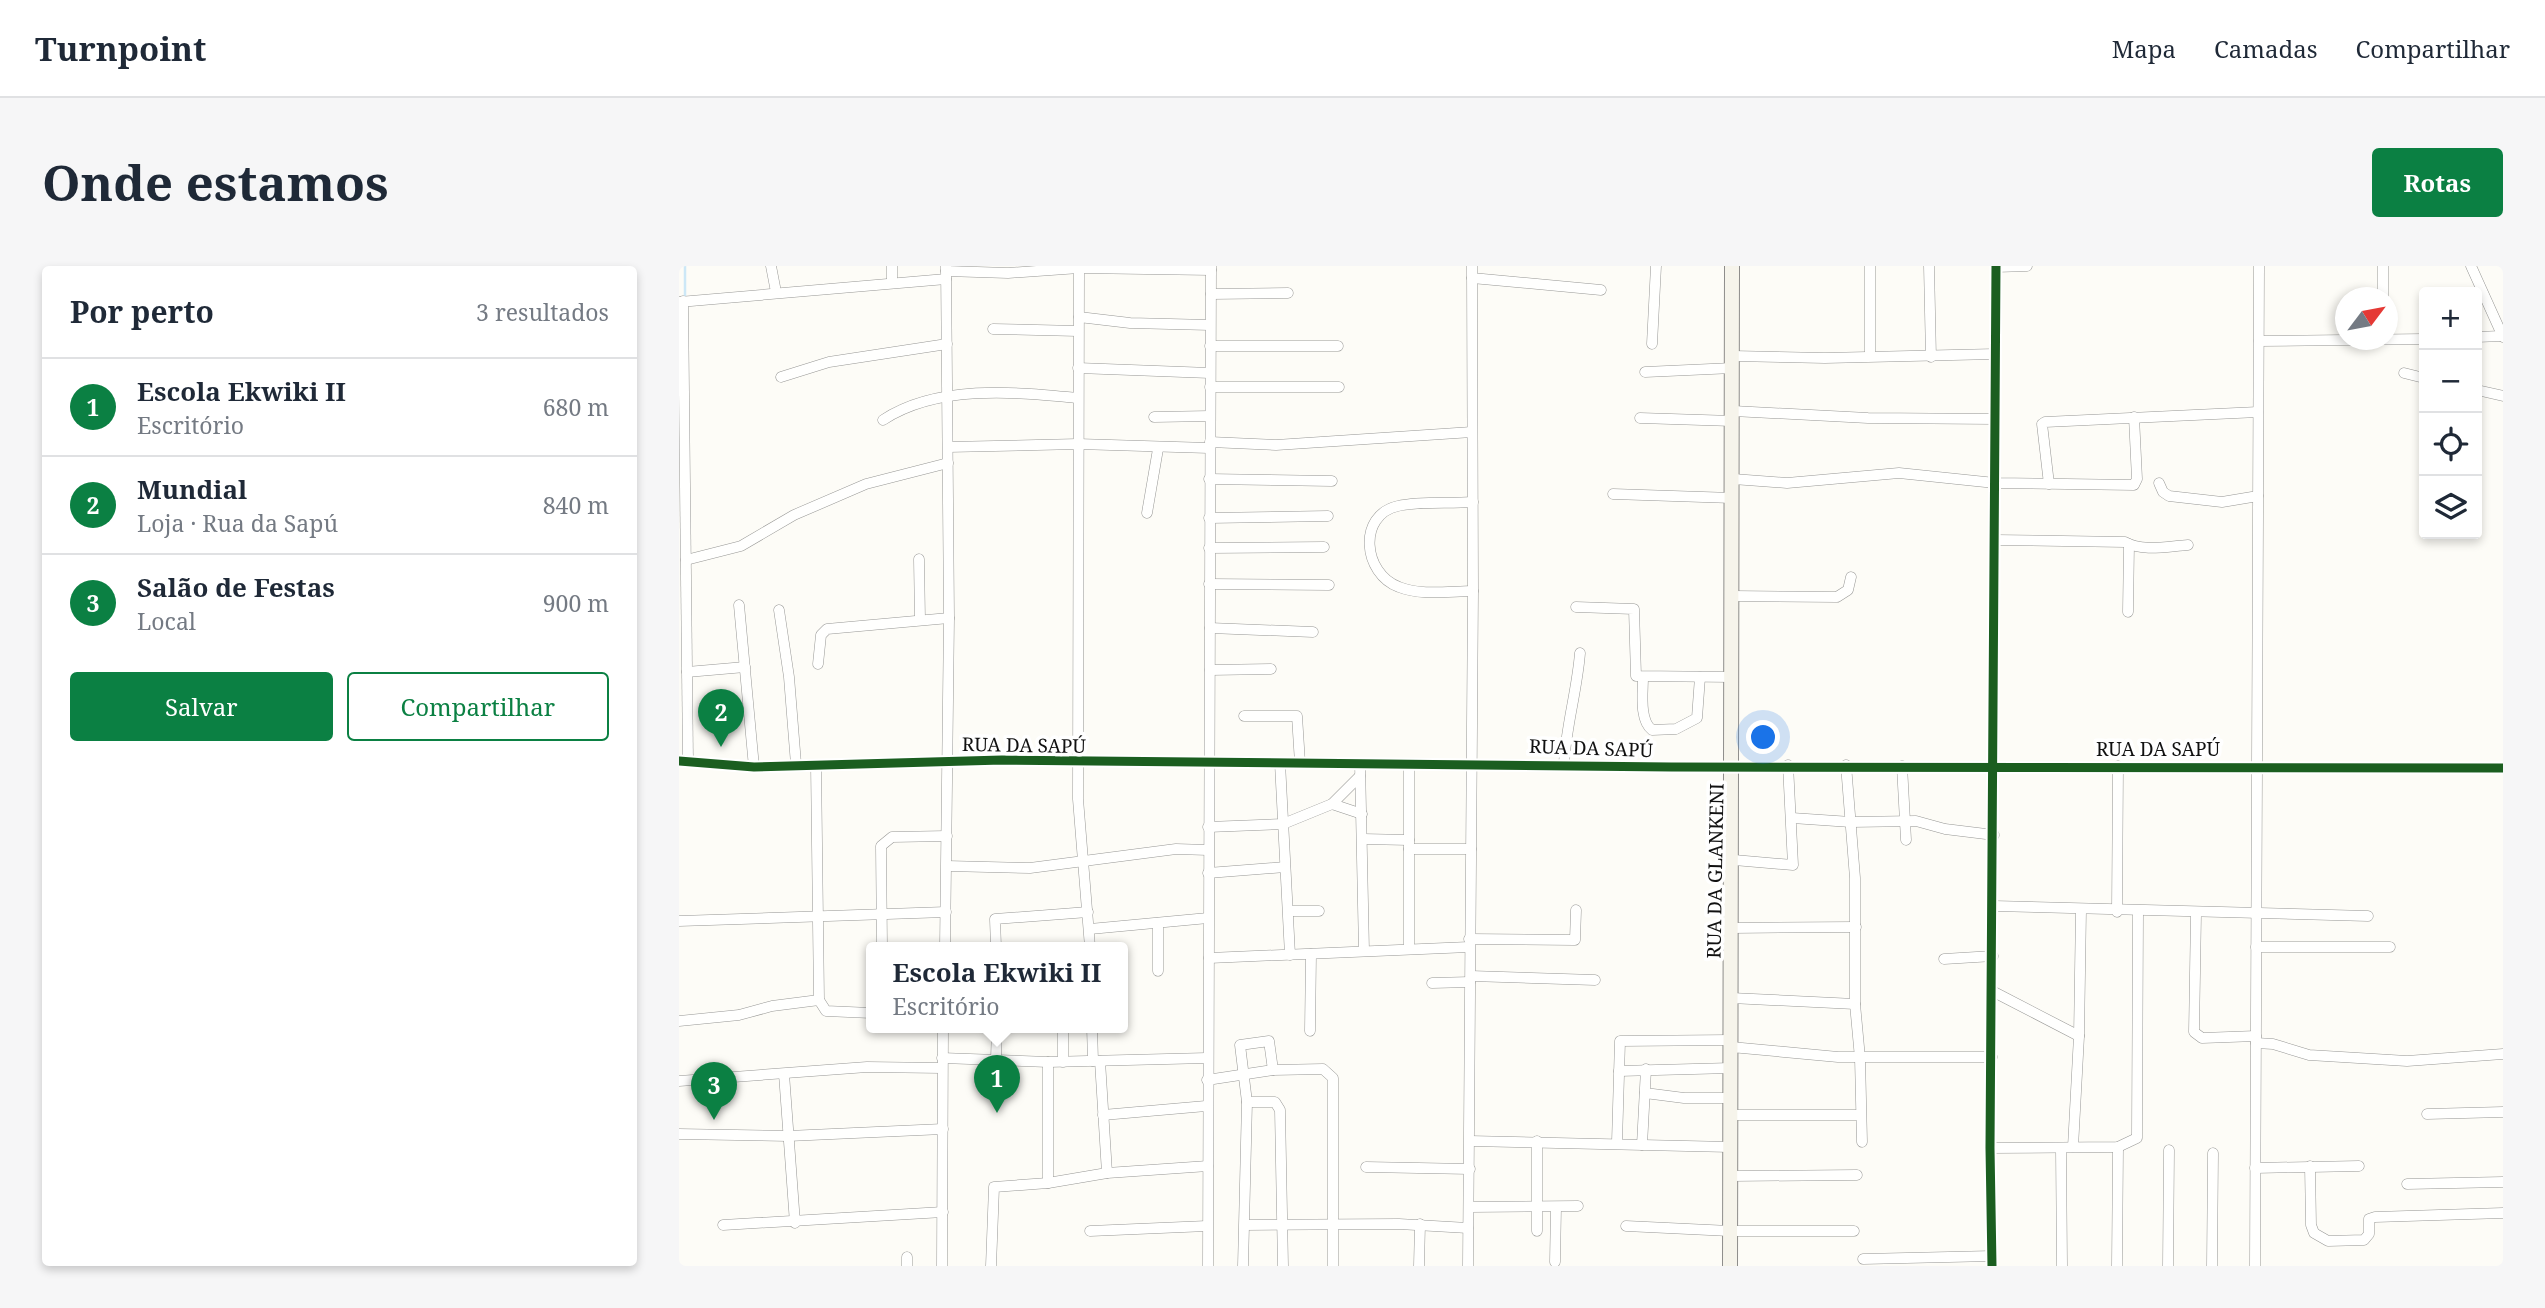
<!DOCTYPE html>
<html lang="pt">
<head>
<meta charset="utf-8">
<style>
  body { margin:0; font-family:"Noto Serif",serif; background:#f6f6f7; color:#1f2937 }
  .controls { position:absolute; right:21px; top:21px; display:grid; overflow:hidden; border-radius:7px; box-shadow:0 4px 10px #0003 }
  .controls button { width:63px; height:63px; display:grid; place-items:center; padding:0; border:0; border-bottom:2px solid #e0e1e3; background:#fff; color:#1f2937; font:35px sans-serif }
  .compass { position:absolute; left:1656px; top:21px; width:63px; height:63px; border-radius:50%; background:#fff; box-shadow:0 4px 10px #0003; rotate:58deg }
  .you { position:absolute; left:1085px; top:472px; width:24px; height:24px; margin:-18px; border:5px solid #fff; border-radius:50%; background:#1a73e8; box-shadow:0 0 0 10px #1a73e833 }
  .badge { display:grid; place-items:center; width:46px; height:46px; border-radius:50%; background:#0b8043; color:#fff; font-size:23px; font-weight:700 }
  .pin { position:absolute; translate:-50% -58px; filter:drop-shadow(0 2px 4px #0008) }
  .pin::after { content:''; position:absolute; top:37px; width:24px; height:21px; background:inherit; clip-path:polygon(0 0,100% 0,50% 100%) }
  .popup { position:absolute; left:187px; top:676px; width:262px; height:91px; box-sizing:border-box; display:grid; place-content:center; border-radius:7px; background:#fff; filter:drop-shadow(0 2px 5px #0005); font-size:23px; white-space:nowrap; color:#747a83 }
  .popup b { font-size:26px; color:#1f2937 }
  .popup::after { content:''; position:absolute; left:50%; top:100%; margin-left:-14px; border:14px solid transparent; border-top-color:#fff }
  .list { margin:0; padding:0; list-style:none }
  h2 { display:flex; justify-content:space-between; align-items:center; height:91px; margin:0; padding:0 28px; font-size:30px }
  h2 small { font-size:23px; font-weight:400; color:#747a83 }
  .list li { display:grid; grid-template-columns:46px 1fr auto; gap:21px; align-items:center; box-sizing:border-box; height:98px; padding:0 28px; border-top:2px solid #e0e1e3 }
  .list b { display:block; font-size:26px; white-space:nowrap }
  .list p { margin:0; font-size:23px; white-space:nowrap; color:#747a83 }
  .list em { font-size:23px; font-style:normal; color:#747a83 }
  .actions { display:flex; gap:14px; padding:21px 28px }
  .actions a { flex:1; padding:16px 0; border:2px solid #0b8043; border-radius:7px; text-align:center; font-size:24px; color:#0b8043 }
  .actions .main { background:#0b8043; color:#fff }
  .icon { flex:none; width:38px; height:38px; fill:none; stroke:currentColor; stroke-width:2; stroke-linecap:round; stroke-linejoin:round }
  .map { position:relative; flex:none; width:1824px; height:1000px; overflow:hidden; border-radius:7px }
  header { display:flex; align-items:center; gap:42px; box-sizing:border-box; height:98px; padding:0 35px; background:#fff; border-bottom:2px solid #e0e1e3 }
  header strong { font-size:33px }
  nav { display:flex; gap:38px; margin-inline-start:auto; font-size:24px }
  .intro { display:flex; align-items:center; justify-content:space-between; box-sizing:border-box; height:168px; padding:0 42px }
  h1 { margin:0; font-size:49px }
  .button { padding:18px 32px; border-radius:7px; background:#0b8043; color:#fff; font-size:24px; font-weight:700 }
  main { display:flex; gap:42px; padding:0 42px }
  aside { flex:1; background:#fff; border-radius:7px; box-shadow:0 4px 10px #0003 }
  .map>svg:first-child { display:block }
  .lines { fill:none; stroke-linecap:round; stroke-linejoin:round }
  .stream { stroke:#cde8f7; stroke-width:2.5 }
  .street-casing { stroke:#979795; stroke-width:11 }
  .secondary-casing { stroke:#8e8d8b; stroke-width:16 }
  .street { stroke:#fffffe; stroke-width:10 }
  .secondary { stroke:#f6f4eb; stroke-width:14 }
  .cycleway-casing { stroke:#fff; stroke-width:13 }
  .cycleway { stroke:#1b5e20; stroke-width:9 }
  .labels { text-anchor:middle; dominant-baseline:central; stroke-width:7; stroke-linejoin:round; paint-order:stroke }
  .street-label { font-size:19px; fill:#111; stroke:#fff }
</style>
</head>
<body>
<header>
<strong>Turnpoint</strong>
<nav><a>Mapa</a><a>Camadas</a><a>Compartilhar</a></nav>
</header>
<div class="intro"><h1>Onde estamos</h1><a class="button">Rotas</a></div>
<main>
<aside>
<h2>Por perto<small>3 resultados</small></h2>
<ul class="list">
<li><span class="badge">1</span><div><b>Escola Ekwiki II</b><p>Escritório</p></div><em>680 m</em></li>
<li><span class="badge">2</span><div><b>Mundial</b><p>Loja · Rua da Sapú</p></div><em>840 m</em></li>
<li><span class="badge">3</span><div><b>Salão de Festas</b><p>Local</p></div><em>900 m</em></li>
</ul>
<div class="actions"><a class="main">Salvar</a><a>Compartilhar</a></div>
</aside>
<div class="map">
<svg width="1824" height="1000" viewBox="0 0 1824 1000">
  <rect width="100%" height="100%" fill="#fdfcf7"/>
  <g class="lines">
    <polyline class="stream" points="6,0 6,32"/>
    <g class="street-casing">
      <g id="street">
        <polyline points="92,0 97,26"/>
        <polyline points="213,0 213,17"/>
        <polyline points="400,0 399,533 411,681"/>
        <polyline points="1250,0 1252,91"/>
        <polyline points="1792,0 1824,71"/>
        <polyline points="1317,1 1348,0"/>
        <polyline points="267,5 329,7 400,2 532,4"/>
        <polyline points="793,12 922,24"/>
        <polyline points="532,28 609,27"/>
        <polyline points="1704,32 1704,0"/>
        <polyline points="4,35 9,495"/>
        <polyline points="0,36 267,13"/>
        <polyline points="400,51 451,57 531,59"/>
        <polyline points="314,63 399,65"/>
        <polyline points="1798,71 1822,70"/>
        <polyline points="1580,75 1745,73"/>
        <polyline points="973,78 977,0"/>
        <polyline points="531,80 659,80"/>
        <polyline points="1054,90 1146,92 1316,88"/>
        <polyline points="1191,90 1191,0"/>
        <polyline points="399,102 531,107"/>
        <polyline points="966,106 1054,102"/>
        <polyline points="1725,107 1745,112"/>
        <polyline points="102,111 150,96 268,78"/>
        <polyline points="531,121 660,121"/>
        <polyline points="1798,124 1824,130"/>
        <polyline points="1054,145 1189,152 1316,153"/>
        <polyline points="475,151 531,150"/>
        <polyline points="961,152 1054,155"/>
        <path d="M204,154C259,118 336,126 399,132"/>
        <polyline points="531,176 597,179 793,166"/>
        <polyline points="269,181 399,178 530,182"/>
        <polyline points="530,213 653,215"/>
        <polyline points="1054,213 1108,217 1220,207 1316,217 1455,219 1458,213 1455,151"/>
        <polyline points="1480,217 1484,226 1490,230 1543,236 1579,230"/>
        <polyline points="1370,218 1363,158 1366,156 1579,146"/>
        <polyline points="934,228 1054,232"/>
        <path d="M794,236C770,238 742,235 719,240C678,249 684,308 720,321C742,330 771,325 794,325"/>
        <polyline points="468,247 479,183"/>
        <polyline points="530,252 649,250"/>
        <path d="M1316,274L1446,276C1463,286 1490,280 1509,279"/>
        <polyline points="530,282 645,281"/>
        <polyline points="240,293 241,354"/>
        <polyline points="7,294 62,280 115,249 187,218 269,197"/>
        <polyline points="530,318 650,319"/>
        <polyline points="1054,330 1158,331 1169,324 1172,311"/>
        <polyline points="60,339 75,501"/>
        <polyline points="897,341 955,343 957,410 1054,411"/>
        <polyline points="100,344 110,411 117,498"/>
        <polyline points="1449,346 1450,278"/>
        <polyline points="531,362 634,366"/>
        <polyline points="139,398 142,369 148,363 270,352"/>
        <polyline points="531,404 592,403"/>
        <polyline points="8,406 66,401"/>
        <path d="M964,411C964,426 960,454 973,464L997,463L1018,452L1021,411"/>
        <polyline points="565,450 618,450 621,497"/>
        <polyline points="0,495 75,501 323,494 992,501 1824,502"/>
        <polyline points="601,497 611,689"/>
        <polyline points="681,498 685,685"/>
        <path d="M885,498C887,460 898,425 901,387"/>
        <polyline points="137,499 140,734 147,745 192,747"/>
        <polyline points="730,499 730,683"/>
        <polyline points="1167,499 1176,612 1176,738 1181,792 1183,876"/>
        <polyline points="1223,500 1227,574"/>
        <polyline points="653,538 683,548"/>
        <polyline points="1113,552 1172,556 1237,555 1266,563 1315,569"/>
        <polyline points="529,561 604,558 653,538 681,510"/>
        <polyline points="684,573 730,574"/>
        <polyline points="730,583 792,583"/>
        <polyline points="1055,594 1114,599 1109,499"/>
        <polyline points="268,600 351,602 497,583 529,584"/>
        <polyline points="529,607 606,601"/>
        <polyline points="1315,640 1689,650"/>
        <polyline points="611,645 640,645"/>
        <polyline points="1438,646 1439,500"/>
        <polyline points="1517,648 1515,766 1523,772 1577,770"/>
        <polyline points="0,655 267,646"/>
        <polyline points="479,657 479,705"/>
        <polyline points="1052,662 1177,661"/>
        <polyline points="411,663 529,652"/>
        <polyline points="790,673 896,674 897,644"/>
        <polyline points="203,681 202,580 213,571 268,570"/>
        <polyline points="266,681 270,352 267,0"/>
        <polyline points="317,681 316,653 409,646"/>
        <polyline points="1577,681 1711,681"/>
        <polyline points="530,692 790,681"/>
        <polyline points="1265,693 1314,690"/>
        <polyline points="792,710 916,714"/>
        <polyline points="753,717 791,716"/>
        <polyline points="1313,725 1400,770"/>
        <polyline points="1052,732 1176,738"/>
        <polyline points="0,755 60,749 93,740 140,734"/>
        <polyline points="413,761 414,795"/>
        <polyline points="631,765 632,688"/>
        <polyline points="1577,777 1594,778 1630,789 1728,795 1824,788"/>
        <polyline points="1052,781 1159,791 1313,791"/>
        <polyline points="263,792 369,796 528,792"/>
        <polyline points="317,793 318,761"/>
        <polyline points="421,795 428,907"/>
        <polyline points="369,796 369,917"/>
        <polyline points="384,796 384,761"/>
        <polyline points="940,805 1052,802"/>
        <polyline points="105,808 116,957"/>
        <polyline points="528,814 594,804 644,803 654,812 654,1000"/>
        <polyline points="0,815 188,801 263,802"/>
        <polyline points="966,827 1005,832 1051,832"/>
        <polyline points="568,836 596,836 601,844 604,1000"/>
        <polyline points="1748,848 1824,846"/>
        <polyline points="424,849 527,840"/>
        <polyline points="1052,849 1180,849"/>
        <polyline points="0,868 109,870 264,863"/>
        <polyline points="791,875 1051,881"/>
        <polyline points="858,875 858,965"/>
        <polyline points="938,876 941,775 1052,774"/>
        <polyline points="963,879 967,803"/>
        <polyline points="1394,881 1400,770 1402,644"/>
        <polyline points="1311,882 1439,881 1458,872 1459,646"/>
        <polyline points="1382,882 1383,1000"/>
        <polyline points="1631,900 1632,959 1635,967 1649,975 1685,974 1690,968 1690,953 1696,951 1824,947"/>
        <polyline points="687,901 791,903"/>
        <polyline points="1576,902 1680,900"/>
        <polyline points="1052,910 1178,909"/>
        <polyline points="1728,918 1824,916"/>
        <polyline points="791,941 899,940"/>
        <polyline points="44,959 264,946"/>
        <polyline points="566,959 720,958 789,962"/>
        <polyline points="947,960 1051,965 1175,965"/>
        <polyline points="411,965 528,960"/>
        <polyline points="1184,993 1313,990"/>
        <polyline points="876,996 877,941"/>
        <polyline points="228,1000 228,991"/>
        <polyline points="263,1000 264,761"/>
        <polyline points="312,1000 315,921 369,917 428,907 529,900"/>
        <polyline points="529,1000 532,0"/>
        <polyline points="564,1000 568,836 561,779 590,775 594,804"/>
        <polyline points="740,1000 741,958"/>
        <polyline points="789,1000 794,325 793,0"/>
        <polyline points="1313,1000 1311,882 1317,0"/>
        <polyline points="1438,1000 1439,881"/>
        <polyline points="1489,1000 1490,884"/>
        <polyline points="1533,1000 1534,887"/>
        <polyline points="1576,1000 1580,0"/>
      </g>
    </g>
    <g class="secondary-casing">
      <polyline id="secondary" points="1051,1000 1053,0"/>
    </g>
    <use href="#street" class="street"/>
    <use href="#secondary" class="secondary"/>
    <g class="cycleway-casing">
      <g id="cycleway">
        <polyline points="0,495 75,501 323,494 992,501 1824,502"/>
        <polyline points="1313,1000 1311,882 1317,0"/>
      </g>
    </g>
    <use href="#cycleway" class="cycleway"/>
  </g>
  <g class="labels">
    <g class="street-label">
      <text transform="translate(345 479) rotate(1)">RUA DA SAPÚ</text>
      <text transform="translate(912 482) rotate(2)">RUA DA SAPÚ</text>
      <text x="1479" y="483">RUA DA SAPÚ</text>
      <text transform="translate(1036 605) rotate(-89)">RUA DA GLANKENI</text>
    </g>
  </g>
</svg>
<div class="controls">
<button>+</button>
<button>−</button>
<button><svg class="icon" aria-label="locate" viewBox="0 0 24 24"><circle cx="12" cy="12" r="6"/><path d="M12 2v4M12 18v4M2 12h4M18 12h4"/></svg></button>
<button><svg class="icon" aria-label="layers" viewBox="0 0 24 24"><path d="M12 4l9 5-9 5-9-5zM3 14l9 5 9-5"/></svg></button>
</div>
<svg class="compass" viewBox="-18 -18 36 36"><path d="M0-13l5 13h-10z" fill="#e53935"/><path d="M0 13l5-13h-10z" fill="#747a83"/></svg>
<div class="you"></div>
<div class="pin badge" style="left:318px;top:847px">1</div>
<div class="popup"><b>Escola Ekwiki II</b>Escritório</div>
<div class="pin badge" style="left:42px;top:481px">2</div>
<div class="pin badge" style="left:35px;top:854px">3</div>
</div>
</main>
</body>
</html>
